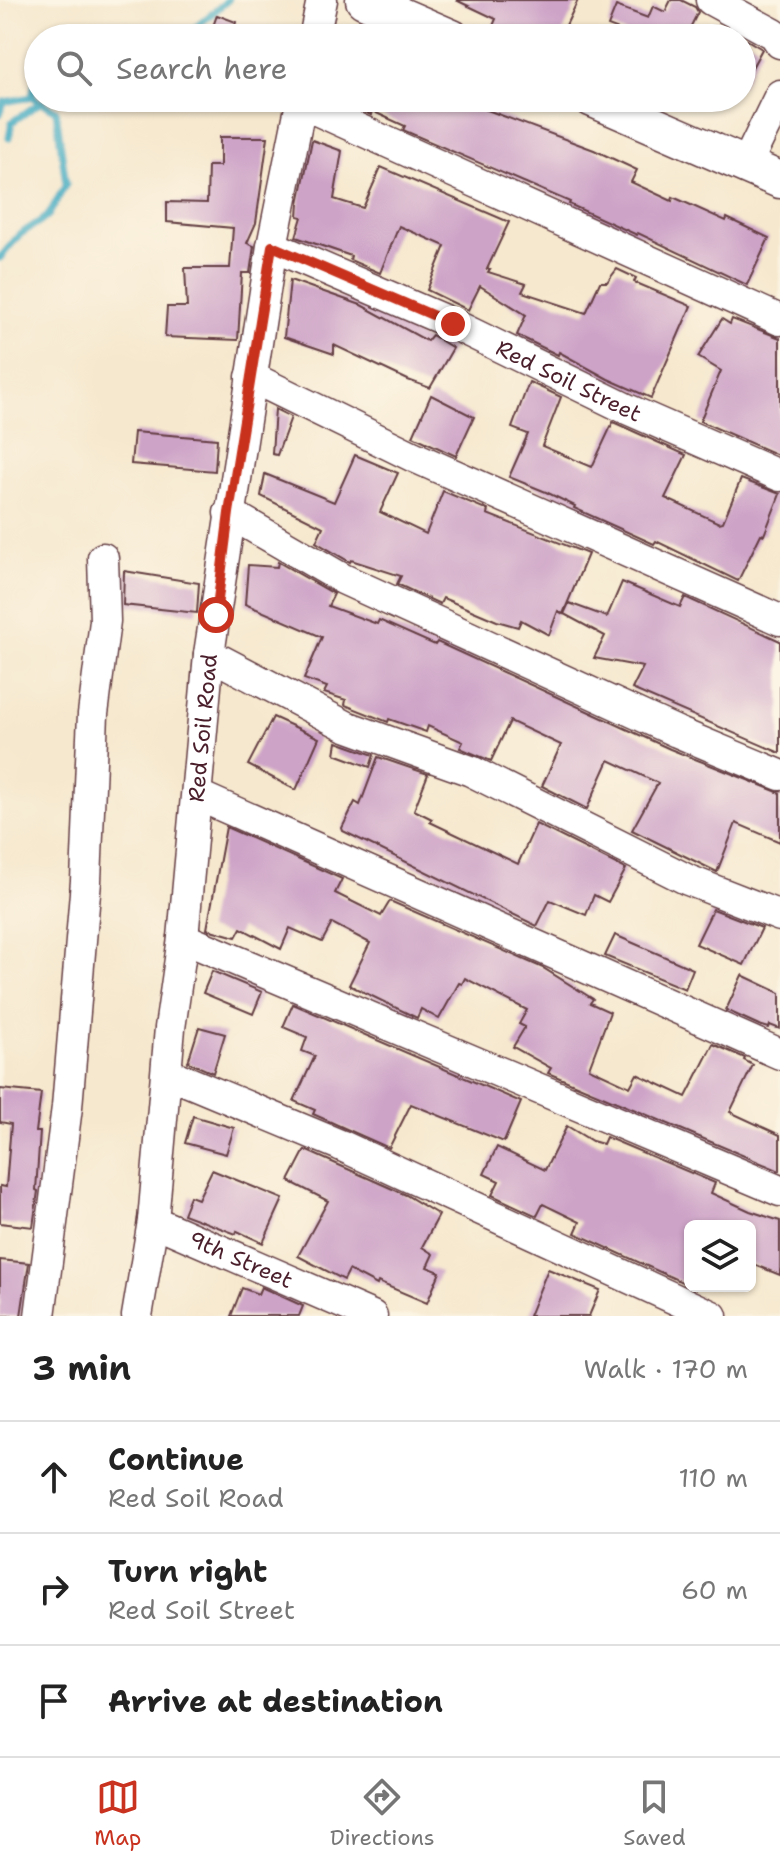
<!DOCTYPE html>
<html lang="en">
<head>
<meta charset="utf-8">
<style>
  body { margin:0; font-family:"Shantell Sans",sans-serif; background:#f6f6f6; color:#222 }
  .controls { position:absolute; right:24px; bottom:24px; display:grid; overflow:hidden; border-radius:12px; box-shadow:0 2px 6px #0004 }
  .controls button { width:72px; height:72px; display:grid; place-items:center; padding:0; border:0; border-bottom:2px solid #e0e0e0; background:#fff; color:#222; font:40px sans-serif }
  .stop { position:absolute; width:24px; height:24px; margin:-18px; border:6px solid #c8321e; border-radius:50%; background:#fff }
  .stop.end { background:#c8321e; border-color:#fff; box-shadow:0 2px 8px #0008 }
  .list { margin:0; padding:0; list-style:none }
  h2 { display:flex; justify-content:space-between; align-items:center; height:104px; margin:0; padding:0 32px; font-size:34px }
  h2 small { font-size:26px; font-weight:400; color:#767676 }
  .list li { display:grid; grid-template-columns:52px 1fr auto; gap:24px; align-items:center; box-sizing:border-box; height:112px; padding:0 32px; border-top:2px solid #e0e0e0 }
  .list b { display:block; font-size:30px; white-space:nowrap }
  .list p { margin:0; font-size:26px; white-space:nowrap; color:#767676 }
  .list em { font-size:26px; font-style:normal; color:#767676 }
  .icon { flex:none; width:44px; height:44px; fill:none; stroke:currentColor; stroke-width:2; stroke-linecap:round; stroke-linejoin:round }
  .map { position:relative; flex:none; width:780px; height:1316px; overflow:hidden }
  .search { position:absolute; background:#fff; box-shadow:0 2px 6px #0004; left:24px; right:24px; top:24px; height:88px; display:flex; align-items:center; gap:20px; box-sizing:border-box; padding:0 28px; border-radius:44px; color:#767676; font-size:30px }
  .sheet { height:440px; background:#fff }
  nav { display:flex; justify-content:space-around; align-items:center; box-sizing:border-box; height:112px; border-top:2px solid #e0e0e0; background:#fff; font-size:22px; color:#767676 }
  nav a { display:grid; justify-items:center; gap:4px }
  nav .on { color:#c8321e }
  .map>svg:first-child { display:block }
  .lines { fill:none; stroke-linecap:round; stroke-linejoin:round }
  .stream { stroke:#42abc2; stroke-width:7 }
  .building { fill:#cda3c7 }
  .minor-casing { stroke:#643d43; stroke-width:33 }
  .major-casing { stroke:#643d43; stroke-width:39 }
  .minor { stroke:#fff; stroke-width:30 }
  .major { stroke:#fff; stroke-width:36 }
  .route { stroke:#c8321e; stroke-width:10 }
  .labels { text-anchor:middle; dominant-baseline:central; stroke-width:6; stroke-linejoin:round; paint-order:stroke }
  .street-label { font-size:22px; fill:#4a1f2b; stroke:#fcf5e5 }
</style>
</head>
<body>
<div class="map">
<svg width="780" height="1316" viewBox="0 0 780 1316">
  <rect width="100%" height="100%" fill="#fcf5e5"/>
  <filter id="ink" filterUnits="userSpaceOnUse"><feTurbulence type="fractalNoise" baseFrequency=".0125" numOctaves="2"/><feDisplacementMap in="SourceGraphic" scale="16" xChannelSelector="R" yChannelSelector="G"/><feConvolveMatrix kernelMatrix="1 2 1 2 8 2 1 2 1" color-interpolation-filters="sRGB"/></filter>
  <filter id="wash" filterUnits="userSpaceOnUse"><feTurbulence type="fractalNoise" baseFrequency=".006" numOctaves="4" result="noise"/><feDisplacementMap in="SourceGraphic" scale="32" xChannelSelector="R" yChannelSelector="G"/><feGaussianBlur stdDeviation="1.8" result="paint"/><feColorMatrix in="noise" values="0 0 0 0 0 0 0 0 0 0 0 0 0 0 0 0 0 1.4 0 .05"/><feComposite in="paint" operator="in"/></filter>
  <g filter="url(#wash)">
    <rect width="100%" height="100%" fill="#f6e8ce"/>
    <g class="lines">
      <g class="stream">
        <polyline points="183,38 228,0"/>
        <polyline points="0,114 4,102 32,97"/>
        <polyline points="9,138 12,122 41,102"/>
        <polyline points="0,258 19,235 48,216 66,184 56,111 32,97 35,79 38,78"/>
      </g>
    </g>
    <g id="blocks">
      <g class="building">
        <polygon points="456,0 578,0 560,38 514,38 492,28 496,19"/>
        <polygon points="671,0 681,0 695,7 698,12 685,38 640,38 608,26 616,6 648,18 653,6 665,12"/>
        <polygon points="217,15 236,22 231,38 209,38"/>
        <polygon points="747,40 762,49 742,86 742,48"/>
        <polygon points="334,98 455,98 594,150 637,170 631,182 672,201 673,197 726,221 727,218 769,238 747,285 638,233 637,235 569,204 570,202 403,130 405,126 372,111 371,115"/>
        <polygon points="220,137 268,137 256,223 247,243 254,246 250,273 242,273 238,340 165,337 167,307 187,307 185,268 230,268 233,228 167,222 167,202 207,203 208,166 220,166"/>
        <polygon points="312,140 342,151 334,199 363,208 381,167 509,222 487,269 490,269 488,272 526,284 522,292 586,313 600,282 607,282 617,269 636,278 634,282 691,306 651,398 608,379 559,352 558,355 517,335 526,315 480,286 468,310 427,290 445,246 399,226 380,273 350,260 351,256 296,237 302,217 298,216 299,203"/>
        <polygon points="290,280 361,305 427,341 432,335 453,348 430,388 408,380 334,345 334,354 284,337"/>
        <polygon points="722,319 730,324 732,319 780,338 780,456 700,421 721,371 698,357"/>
        <polygon points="529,382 561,397 542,446 592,467 613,422 686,455 665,498 719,523 723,522 741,479 780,494 764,535 761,534 738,581 656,541 654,544 574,508 575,506 546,492 509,477 528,434 512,428"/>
        <polygon points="431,395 474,417 456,456 413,436"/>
        <polygon points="275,409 291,417 277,455 272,454"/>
        <polygon points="134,432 217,439 215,471 131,464"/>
        <polygon points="355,455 398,473 380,512 426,534 443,491 488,510 487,514 588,554 563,614 558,611 549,635 521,620 518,627 497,621 443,598 440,604 397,584 401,576 351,560 350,562 316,542 323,527 261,496 265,474 334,502"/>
        <polygon points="278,562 334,594 328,606 377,624 379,620 435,645 437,642 670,749 780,793 780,842 736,823 717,872 632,830 658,783 609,760 587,809 542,786 561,745 510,721 491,761 460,748 463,742 428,726 426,732 389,719 388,722 345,705 346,700 324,693 327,687 304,679 322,637 245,604 248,565 277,567"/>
        <polygon points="124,571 199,583 197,613 123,605"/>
        <polygon points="622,582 680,607 685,597 780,641 780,753 632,689 643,667 594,658 605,636 564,614 569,603 607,617"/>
        <polygon points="273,717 319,738 296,790 248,765"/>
        <polygon points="337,742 374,755 370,767 335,754"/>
        <polygon points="378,757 428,774 414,810 432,819 430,822 518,864 536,824 626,869 608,902 594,895 586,915 550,900 537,926 343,831 342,828 355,802 360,805"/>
        <polygon points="226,827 342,879 335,893 381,916 390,901 543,968 593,999 590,1003 610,1012 589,1068 630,1087 637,1074 686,1097 713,1044 745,1058 744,1060 753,1065 730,1112 780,1135 780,1171 548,1073 551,1068 513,1047 525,1027 519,1024 527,1010 465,978 462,984 459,983 439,1019 421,1009 417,1018 349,985 370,943 332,923 322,942 290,928 281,949 241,928 236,937 207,929"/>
        <polygon points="713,909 762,928 744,965 696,944"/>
        <polygon points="615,935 693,969 685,989 605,956"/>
        <polygon points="212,971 262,992 253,1014 203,993"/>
        <polygon points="742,975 780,993 780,1029 770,1025 769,1028 759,1025 726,1010"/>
        <polygon points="293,1004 521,1102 504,1142 411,1104 389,1148 313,1114 315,1110 294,1101 315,1056 302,1051 307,1037 283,1027"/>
        <polygon points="199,1027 225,1034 213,1073 188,1062"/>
        <polygon points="0,1089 41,1093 36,1132 40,1132 36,1190 38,1191 33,1227 0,1223 0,1186 6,1187 11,1124 0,1122"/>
        <polygon points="193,1116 234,1128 226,1154 185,1143"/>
        <polygon points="567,1126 592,1141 603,1144 606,1137 715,1183 711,1193 750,1211 780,1221 780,1275 750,1263 750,1226 690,1226 690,1269 684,1283 575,1233 580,1222 543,1204 537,1216 492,1195 499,1181 484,1174 497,1147 545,1170"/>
        <polygon points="305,1150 406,1195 439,1215 422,1247 433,1254 427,1267 440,1272 427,1303 378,1282 377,1285 349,1270 344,1280 298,1256 328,1201 289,1181"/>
        <polygon points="212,1170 283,1199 263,1243 237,1231 236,1234 183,1214 190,1196 198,1199"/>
        <polygon points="0,1260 29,1263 21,1316 0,1316"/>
        <polygon points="548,1269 600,1290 589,1316 529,1316"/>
        <polygon points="261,1287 303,1306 299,1316 231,1316 242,1288 258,1294"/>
      </g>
    </g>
  </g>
  <g filter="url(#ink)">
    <use href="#blocks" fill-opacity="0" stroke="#643d43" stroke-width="2"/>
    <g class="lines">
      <g class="minor-casing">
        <g id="minor">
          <polyline points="711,0 774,34 780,43"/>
          <polyline points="314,38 322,0"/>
          <polyline points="301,103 780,320"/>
          <polyline points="746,165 780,95"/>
          <path id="s1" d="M272,246L453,324L627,409L780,476"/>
          <polyline points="251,377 412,456 780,620"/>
          <polyline points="229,513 343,579 677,732 780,775"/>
          <polyline points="209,654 346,726 471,771 688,880 780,916"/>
          <polyline points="197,795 780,1054"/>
          <polyline points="183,938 780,1191"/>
          <polyline points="167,1073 340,1145 712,1316"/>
          <path id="s2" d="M153,1221L372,1316"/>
          <polyline points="40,1316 67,1107 86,881 93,714 105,621 103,558"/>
          <path id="s3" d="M137,1316L153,1221L170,1028L183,938L209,654L272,246L302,98"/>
        </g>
      </g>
      <g class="major-casing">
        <g id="major">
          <polyline points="364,0 452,38"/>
          <polyline points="591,98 780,180"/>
        </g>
      </g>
      <use href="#minor" class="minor"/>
      <use href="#major" class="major"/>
    </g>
  </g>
  <g class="lines" filter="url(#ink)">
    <polyline class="route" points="216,615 229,513 272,246 453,324"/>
  </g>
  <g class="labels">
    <g class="street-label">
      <text stroke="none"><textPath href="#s1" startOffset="326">Red Soil Street</textPath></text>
      <text stroke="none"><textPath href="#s3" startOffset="592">Red Soil Road</textPath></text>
      <text stroke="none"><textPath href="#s2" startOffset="96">9th Street</textPath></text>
    </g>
  </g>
</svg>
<div class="controls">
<button><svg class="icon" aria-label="layers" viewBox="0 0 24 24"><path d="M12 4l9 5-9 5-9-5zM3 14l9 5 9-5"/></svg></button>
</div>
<div class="stop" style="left:216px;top:615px"></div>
<div class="stop end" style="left:453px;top:324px"></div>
<div class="search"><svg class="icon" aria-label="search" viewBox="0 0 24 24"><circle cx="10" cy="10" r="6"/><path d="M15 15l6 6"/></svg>Search here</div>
</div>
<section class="sheet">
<h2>3 min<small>Walk · 170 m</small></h2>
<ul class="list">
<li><svg class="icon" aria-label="ahead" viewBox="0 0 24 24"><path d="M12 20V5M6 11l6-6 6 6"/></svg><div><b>Continue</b><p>Red Soil Road</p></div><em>110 m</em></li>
<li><svg class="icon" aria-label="right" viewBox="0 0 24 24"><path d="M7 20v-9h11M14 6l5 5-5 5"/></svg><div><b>Turn right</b><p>Red Soil Street</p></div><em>60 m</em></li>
<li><svg class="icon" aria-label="arrive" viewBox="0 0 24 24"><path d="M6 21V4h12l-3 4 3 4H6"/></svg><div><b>Arrive at destination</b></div></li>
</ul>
</section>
<nav>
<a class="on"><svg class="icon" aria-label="map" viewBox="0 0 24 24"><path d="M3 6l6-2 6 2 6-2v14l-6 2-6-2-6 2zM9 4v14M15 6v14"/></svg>Map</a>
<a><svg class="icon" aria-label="directions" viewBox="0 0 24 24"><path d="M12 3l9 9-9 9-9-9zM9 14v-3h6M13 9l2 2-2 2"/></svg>Directions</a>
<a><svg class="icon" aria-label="saved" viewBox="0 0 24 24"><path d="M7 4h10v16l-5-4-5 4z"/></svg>Saved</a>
</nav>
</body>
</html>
